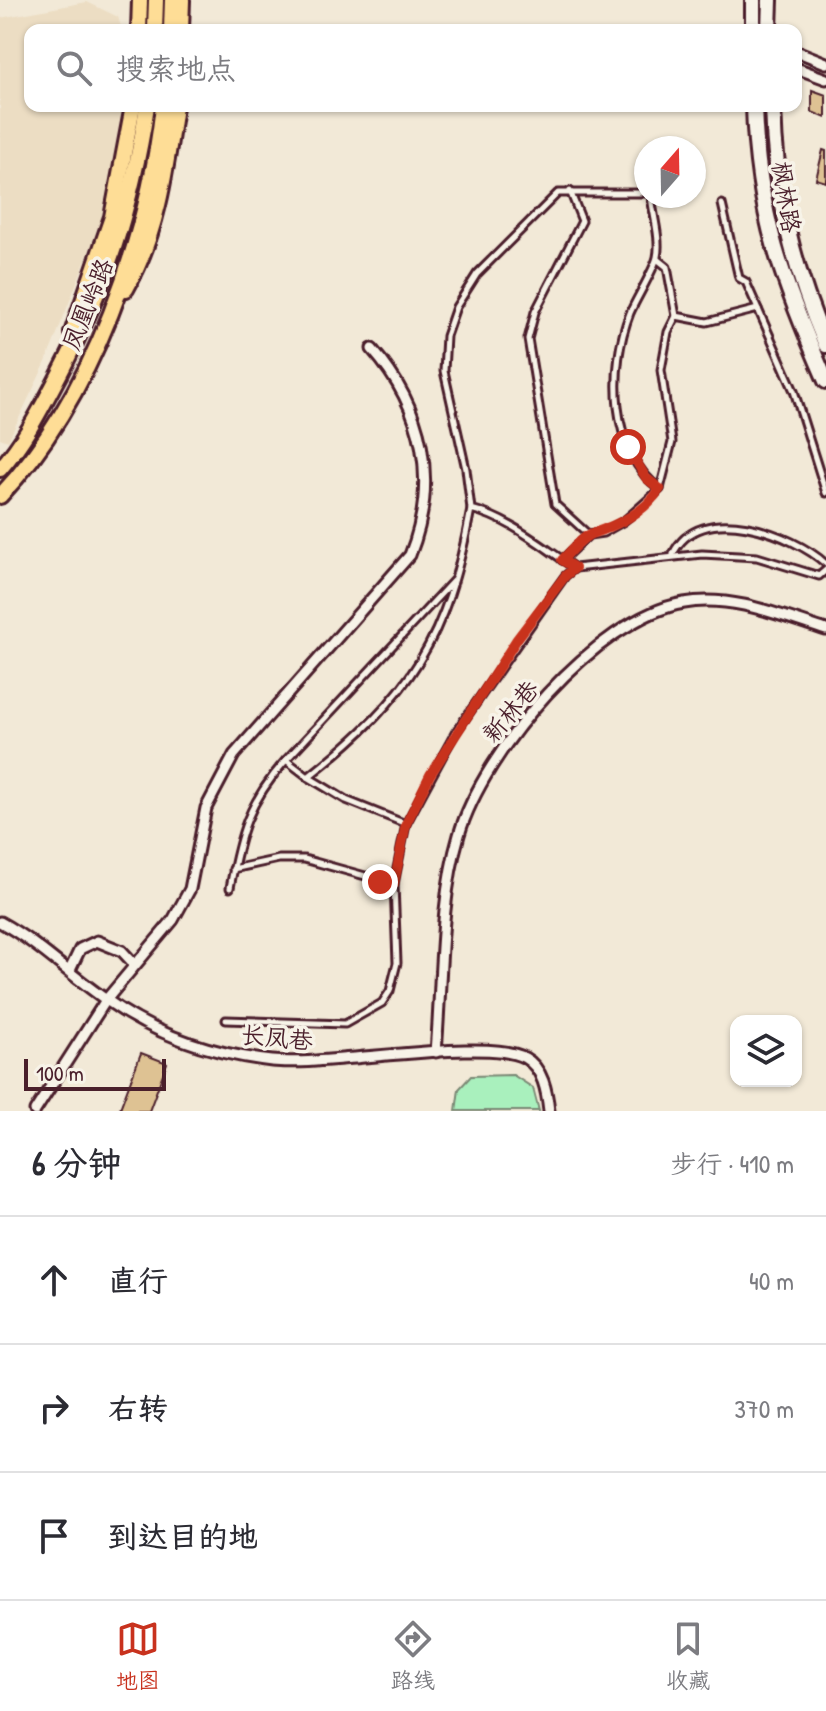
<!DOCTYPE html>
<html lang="zh">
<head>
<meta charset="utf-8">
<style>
  body { margin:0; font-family:"Patrick Hand","LXGW WenKai TC",sans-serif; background:#f7f7f7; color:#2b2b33 }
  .controls { position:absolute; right:24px; bottom:24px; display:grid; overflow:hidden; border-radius:16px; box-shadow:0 2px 6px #0004 }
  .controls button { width:72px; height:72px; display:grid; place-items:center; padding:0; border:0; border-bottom:2px solid #e1e1e2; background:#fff; color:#2b2b33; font:40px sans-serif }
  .compass { position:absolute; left:634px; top:136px; width:72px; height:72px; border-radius:50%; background:#fff; box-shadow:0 2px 6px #0004; rotate:20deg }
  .scale { position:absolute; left:24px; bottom:20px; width:142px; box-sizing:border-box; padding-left:8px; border:4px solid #4a1f2b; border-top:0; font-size:22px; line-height:28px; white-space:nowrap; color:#4a1f2b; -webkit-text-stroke:6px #f7f3e8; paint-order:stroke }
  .stop { position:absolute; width:24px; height:24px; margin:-18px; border:6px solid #c8321e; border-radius:50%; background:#fff }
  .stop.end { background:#c8321e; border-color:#fff; box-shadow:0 2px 8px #0008 }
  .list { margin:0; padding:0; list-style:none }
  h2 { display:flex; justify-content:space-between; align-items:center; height:104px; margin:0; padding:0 32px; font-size:34px }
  h2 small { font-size:26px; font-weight:400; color:#7c7c81 }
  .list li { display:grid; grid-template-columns:52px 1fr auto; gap:24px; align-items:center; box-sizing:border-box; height:128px; padding:0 32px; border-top:2px solid #e1e1e2 }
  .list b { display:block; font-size:30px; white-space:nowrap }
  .list em { font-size:26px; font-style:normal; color:#7c7c81 }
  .icon { flex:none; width:44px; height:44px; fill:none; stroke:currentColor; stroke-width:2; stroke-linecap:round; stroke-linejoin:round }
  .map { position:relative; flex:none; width:826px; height:1111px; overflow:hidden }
  .search { position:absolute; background:#fff; box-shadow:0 2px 6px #0004; left:24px; right:24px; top:24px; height:88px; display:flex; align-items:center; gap:20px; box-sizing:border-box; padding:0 28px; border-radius:16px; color:#7c7c81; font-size:30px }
  .sheet { height:488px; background:#fff }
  nav { display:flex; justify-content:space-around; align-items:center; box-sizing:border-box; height:112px; border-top:2px solid #e1e1e2; background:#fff; font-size:22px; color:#7c7c81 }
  nav a { display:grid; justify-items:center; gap:4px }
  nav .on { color:#c8321e }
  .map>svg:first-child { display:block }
  .built { fill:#ecddc3 }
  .green { fill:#a9f0bd; stroke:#7a8874; stroke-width:2 }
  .building { fill:#dec293; stroke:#4a1f2b; stroke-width:2 }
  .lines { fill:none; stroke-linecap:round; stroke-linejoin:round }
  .service-casing { stroke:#4a1f2b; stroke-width:11 }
  .minor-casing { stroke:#4a1f2b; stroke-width:15 }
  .secondary-casing { stroke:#4a1f2b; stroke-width:20 }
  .primary-casing { stroke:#4a1f2b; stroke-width:20 }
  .service { stroke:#f7f3e8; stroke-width:5 }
  .minor { stroke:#f7f3e8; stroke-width:9 }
  .secondary { stroke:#f7f3e8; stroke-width:14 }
  .primary { stroke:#fedd96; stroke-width:14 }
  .route { stroke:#c8321e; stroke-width:10 }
  .labels { text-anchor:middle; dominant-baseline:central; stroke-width:7; stroke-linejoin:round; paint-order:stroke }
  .street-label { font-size:24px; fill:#4a1f2b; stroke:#f7f3e8 }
</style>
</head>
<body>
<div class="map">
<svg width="826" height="1111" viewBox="0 0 826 1111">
  <rect width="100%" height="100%" fill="#f2e9d7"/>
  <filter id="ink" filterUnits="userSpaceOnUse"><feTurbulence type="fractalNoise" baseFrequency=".0125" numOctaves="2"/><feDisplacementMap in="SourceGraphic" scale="16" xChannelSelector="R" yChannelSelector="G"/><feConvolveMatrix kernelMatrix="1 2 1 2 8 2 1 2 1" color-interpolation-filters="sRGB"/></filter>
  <g filter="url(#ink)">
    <polygon class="built" points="87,2 118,17 122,30 30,30 30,106 122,106 120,140 104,213 46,362 8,441 0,438 0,18"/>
    <polygon class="green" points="513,1075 533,1088 539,1111 456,1111 459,1089 471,1076"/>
    <g class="building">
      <polygon points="812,90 826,95 826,118 812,112"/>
      <polygon points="823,150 826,151 826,182 816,179"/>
      <polygon points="141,1053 167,1063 149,1111 119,1111"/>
    </g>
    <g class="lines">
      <g class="service-casing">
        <g id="service">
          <polyline points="570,191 582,221 535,312 528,339 555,504 589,535"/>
          <path d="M651,196C653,214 661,240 657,257C655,268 636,299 630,313C609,367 609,451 660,489"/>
          <polyline points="722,204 739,278 746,282 758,309"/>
          <polyline points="657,259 667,267 676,316"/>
          <polyline points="471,509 466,469 444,371 446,336 456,307 477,274 558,193 646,193"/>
          <path d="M673,554C699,499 792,533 826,564"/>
          <polyline points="562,560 589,535 603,533 624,521 660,489 672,442 661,370 668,332 676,316 707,322 758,309 794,391 826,493"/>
          <polyline points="286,760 453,581"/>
          <polyline points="308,777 346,800 406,824"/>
          <polyline points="233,869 279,859 304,859 394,884"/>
          <path d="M230,888C240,833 248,803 286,760L308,777C412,695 447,639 471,509C510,519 541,546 575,568L702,554L757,557L819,576L826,570"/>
          <polyline points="226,1020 345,1024 382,1003 390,991 397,963 394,884 406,824 455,733 565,576 575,568"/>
        </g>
      </g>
      <g class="minor-casing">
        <g id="minor">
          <polyline points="796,51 826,63"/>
          <polyline points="796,68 826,79"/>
          <path d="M0,922C40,944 71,976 108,1001C157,1036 212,1054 272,1061C327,1067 490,1036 525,1058C543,1068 547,1092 549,1111"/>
          <polyline points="70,970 80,949 97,941 122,951 135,965"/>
          <path d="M436,1052C442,981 439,903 459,835C483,752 596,618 684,603C731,594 782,616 826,630"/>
          <path d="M35,1111L106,1000L173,920L190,889L206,808L234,755L410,555C439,482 424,408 372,349"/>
        </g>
      </g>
      <g class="secondary-casing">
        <g id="secondary">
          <polyline points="753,0 753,30"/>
          <polyline points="769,30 770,0"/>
          <path d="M754,106C757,215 783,283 826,381"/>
          <path d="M773,106C775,193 792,265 826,345"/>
        </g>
      </g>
      <g class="primary-casing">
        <g id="primary">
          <polyline points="139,30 140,0"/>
          <polyline points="155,30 156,0"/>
          <polyline points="171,30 172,0"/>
          <polyline points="181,30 182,0"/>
          <path d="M126,289C158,233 166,169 175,106"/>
          <polyline points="72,333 112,217 133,106"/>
          <path d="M0,469C25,441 42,407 59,375C107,283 131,208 147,106"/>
          <path d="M0,496C93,398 148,238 163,106"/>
        </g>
      </g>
      <use href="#service" class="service"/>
      <use href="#minor" class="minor"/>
      <use href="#secondary" class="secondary"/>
      <use href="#primary" class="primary"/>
    </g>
  </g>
  <g class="lines" filter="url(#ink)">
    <path class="route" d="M380,882L394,884L406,824L430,775L517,639L565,576L575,568L562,560C570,552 581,538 591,534C618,525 644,513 660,489L646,478L628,447"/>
  </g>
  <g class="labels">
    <g class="street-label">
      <text transform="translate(787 197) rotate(81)">枫林路</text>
      <text transform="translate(87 304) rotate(-68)">凤凰岭路</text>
      <text transform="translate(510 711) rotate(-50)">新林巷</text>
      <text transform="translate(277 1037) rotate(5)">长凤巷</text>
    </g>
  </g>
</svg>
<div class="controls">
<button><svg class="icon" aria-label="layers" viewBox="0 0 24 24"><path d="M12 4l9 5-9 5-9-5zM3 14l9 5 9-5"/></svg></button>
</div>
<svg class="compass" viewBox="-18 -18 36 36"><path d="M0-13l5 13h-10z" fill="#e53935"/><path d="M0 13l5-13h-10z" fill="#7c7c81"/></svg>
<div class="scale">100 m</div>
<div class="stop" style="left:628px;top:447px"></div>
<div class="stop end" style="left:380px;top:882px"></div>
<div class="search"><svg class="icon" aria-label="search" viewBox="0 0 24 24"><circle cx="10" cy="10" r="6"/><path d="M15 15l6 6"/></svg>搜索地点</div>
</div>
<section class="sheet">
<h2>6 分钟<small>步行 · 410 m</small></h2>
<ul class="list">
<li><svg class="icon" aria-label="ahead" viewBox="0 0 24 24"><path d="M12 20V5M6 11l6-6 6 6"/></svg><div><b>直行</b></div><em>40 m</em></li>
<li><svg class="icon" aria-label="right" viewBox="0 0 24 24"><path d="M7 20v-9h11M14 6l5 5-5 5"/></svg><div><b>右转</b></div><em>370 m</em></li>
<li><svg class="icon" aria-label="arrive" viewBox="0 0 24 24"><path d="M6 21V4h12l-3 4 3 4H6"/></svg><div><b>到达目的地</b></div></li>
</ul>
</section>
<nav>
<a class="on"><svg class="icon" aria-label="map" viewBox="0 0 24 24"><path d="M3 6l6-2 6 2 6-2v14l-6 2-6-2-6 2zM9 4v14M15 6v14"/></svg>地图</a>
<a><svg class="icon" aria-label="directions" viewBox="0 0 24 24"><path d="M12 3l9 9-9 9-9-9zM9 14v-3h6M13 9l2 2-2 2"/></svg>路线</a>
<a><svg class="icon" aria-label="saved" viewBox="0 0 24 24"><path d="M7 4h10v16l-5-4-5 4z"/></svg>收藏</a>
</nav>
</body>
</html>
